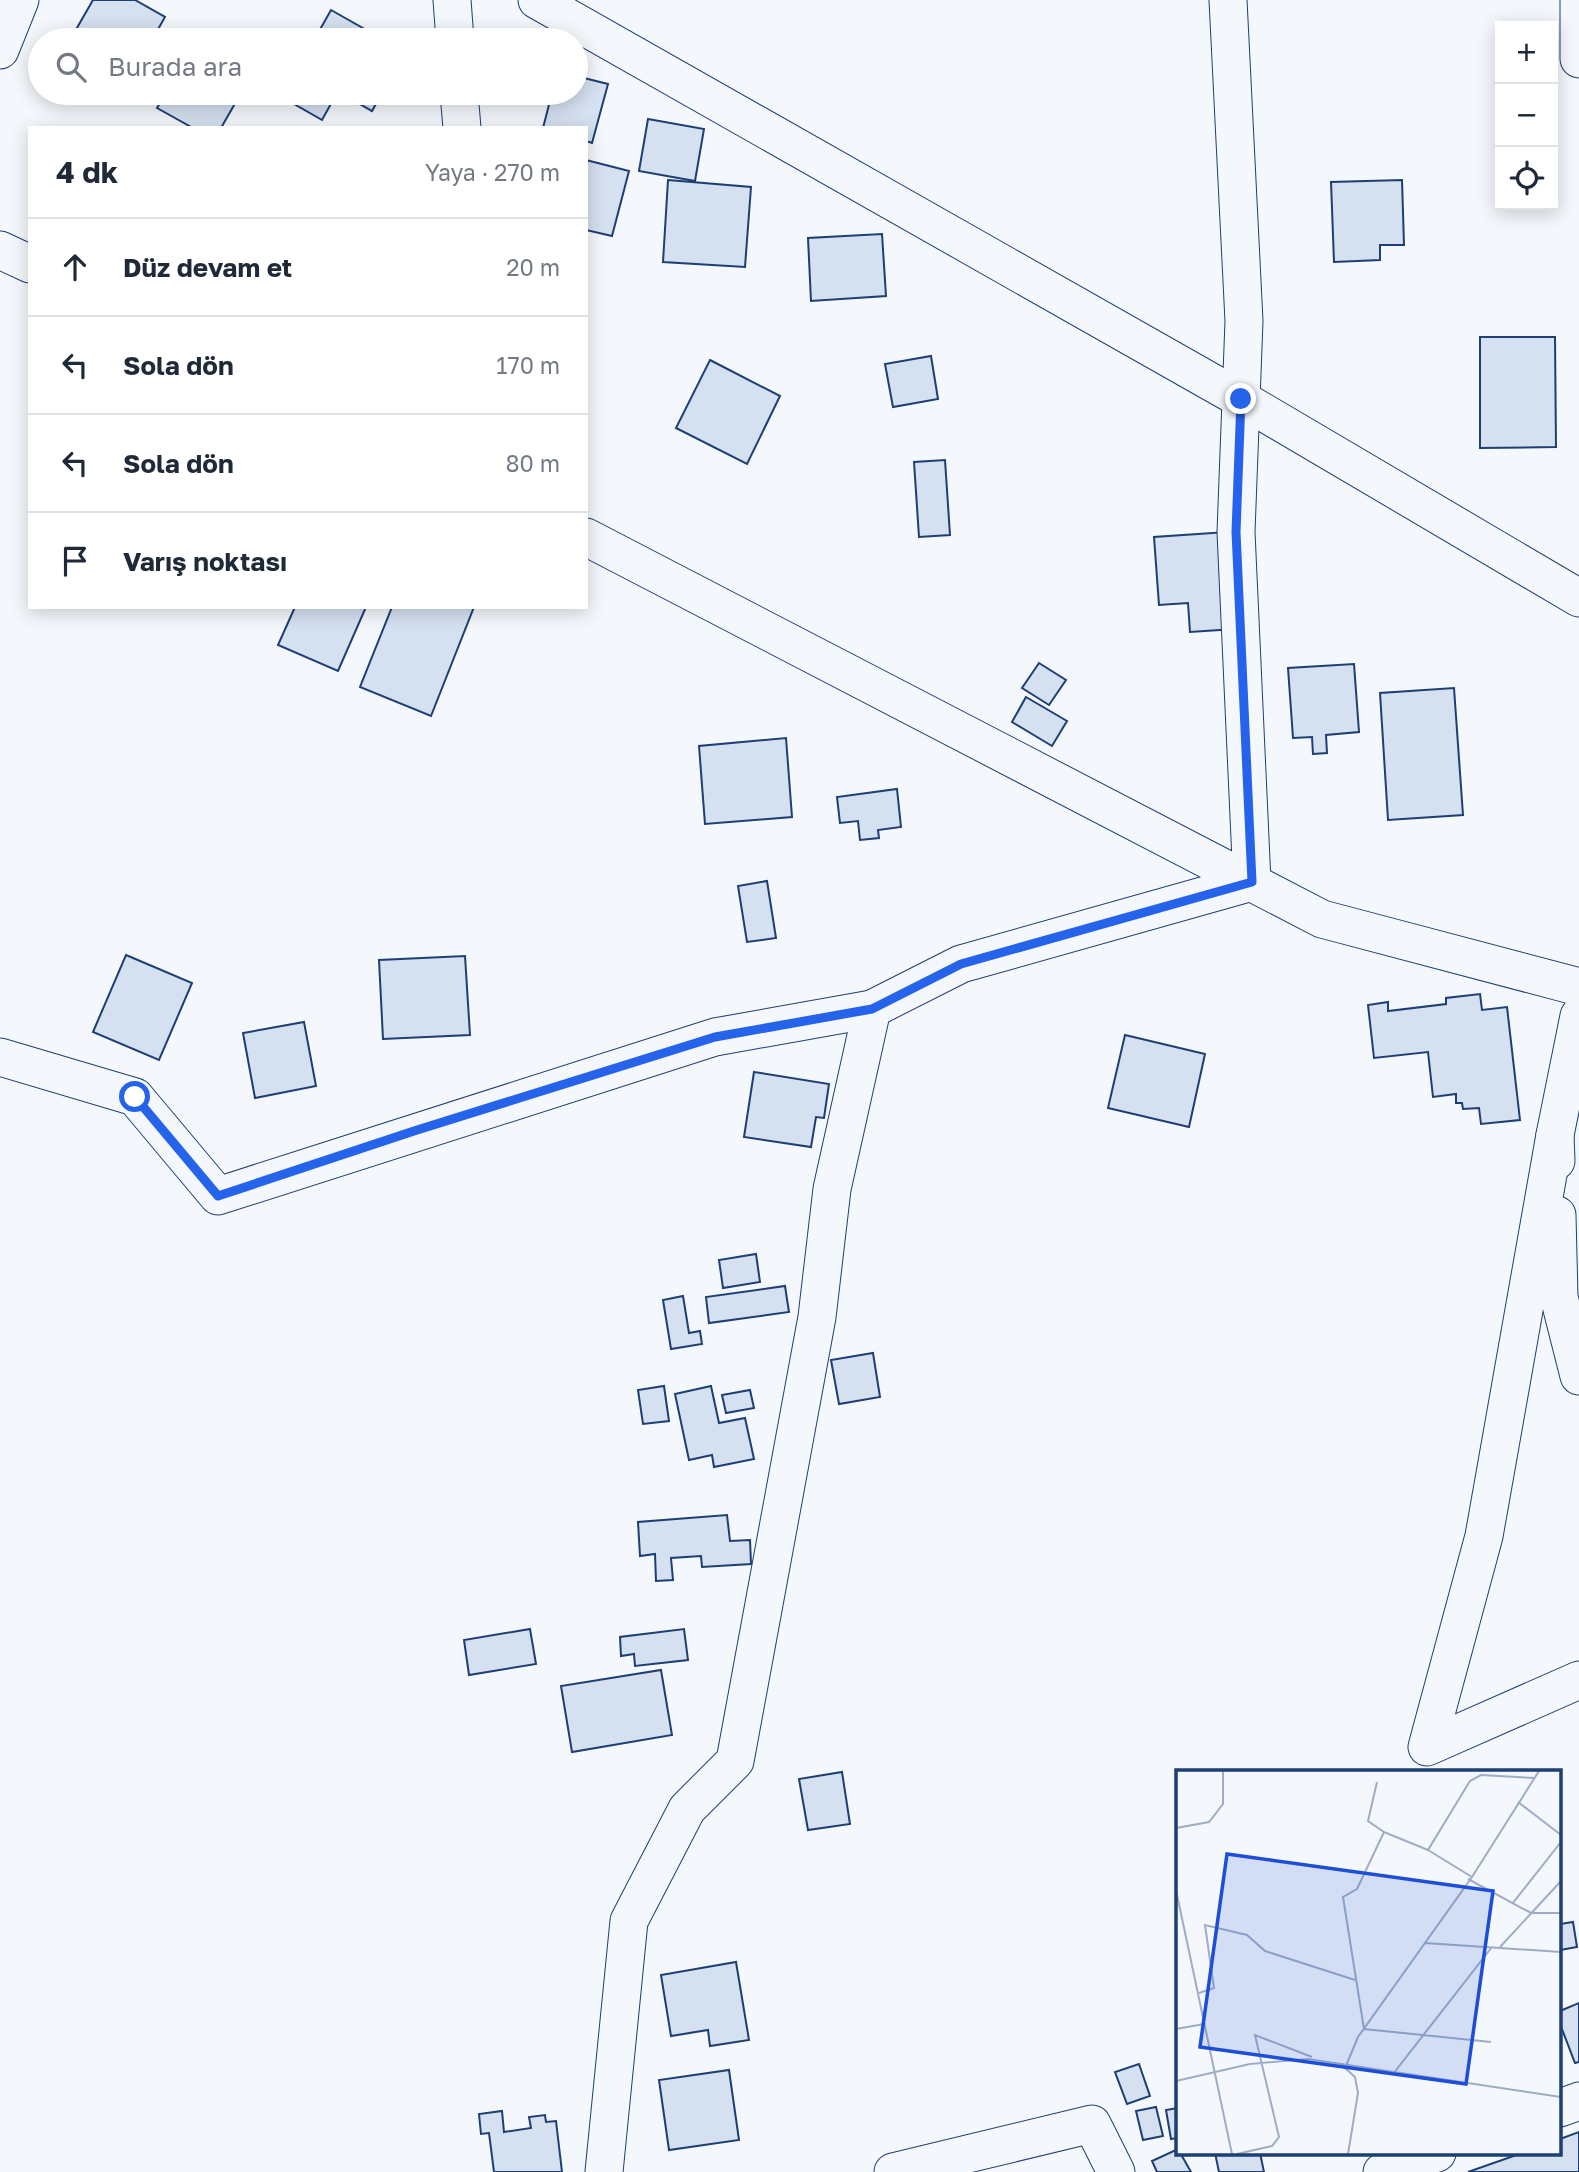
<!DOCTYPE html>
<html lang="tr">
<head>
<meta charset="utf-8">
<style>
  body { margin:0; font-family:"Golos Text",sans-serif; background:#f6f6f7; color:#1f2937 }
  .controls { position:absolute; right:21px; top:21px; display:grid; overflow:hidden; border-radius:0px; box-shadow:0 4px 18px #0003 }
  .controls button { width:63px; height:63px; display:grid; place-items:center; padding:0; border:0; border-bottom:2px solid #e0e1e3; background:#fff; color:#1f2937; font:35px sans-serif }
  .stop { position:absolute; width:21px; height:21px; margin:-16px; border:5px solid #2563eb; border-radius:50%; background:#fff }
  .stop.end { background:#2563eb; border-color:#fff; box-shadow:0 2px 7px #0008 }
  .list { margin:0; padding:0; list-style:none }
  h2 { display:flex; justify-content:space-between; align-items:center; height:91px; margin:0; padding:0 28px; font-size:30px }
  h2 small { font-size:23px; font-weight:400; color:#747a83 }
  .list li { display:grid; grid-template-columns:46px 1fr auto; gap:21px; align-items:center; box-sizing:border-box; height:98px; padding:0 28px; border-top:2px solid #e0e1e3 }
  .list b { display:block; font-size:26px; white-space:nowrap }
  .list em { font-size:23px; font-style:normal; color:#747a83 }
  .icon { flex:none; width:38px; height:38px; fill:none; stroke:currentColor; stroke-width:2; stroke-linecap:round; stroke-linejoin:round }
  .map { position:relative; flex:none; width:1579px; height:2172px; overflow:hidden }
  .search { position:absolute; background:#fff; box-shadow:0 4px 18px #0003; left:28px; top:28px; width:560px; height:77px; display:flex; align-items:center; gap:18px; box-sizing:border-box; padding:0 24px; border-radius:38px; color:#747a83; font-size:26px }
  .panel { position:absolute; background:#fff; box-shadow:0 4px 18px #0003; left:28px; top:126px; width:560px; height:483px; border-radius:0px }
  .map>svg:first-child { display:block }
  .building { fill:#d5e0f0; stroke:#1d3f73; stroke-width:2 }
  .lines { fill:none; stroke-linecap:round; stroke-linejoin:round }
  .street-casing { stroke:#1d3f73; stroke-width:39 }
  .street { stroke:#f4f7fb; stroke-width:37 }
  .route { stroke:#2563eb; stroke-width:9 }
  .inset-road { fill:none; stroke:#9eadc5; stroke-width:2 }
  .view { fill:#1d4ed8; fill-opacity:0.15; stroke:#1d4ed8; stroke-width:3.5 }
  .inset-edge { fill:none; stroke:#1d3f73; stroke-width:3.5 }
</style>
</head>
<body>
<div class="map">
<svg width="1579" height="2172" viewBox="0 0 1579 2172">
  <rect width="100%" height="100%" fill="#f4f7fb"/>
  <g class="building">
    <polygon points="93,0 135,0 165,17 152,40 70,40"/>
    <polygon points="331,10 384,40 314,40"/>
    <polygon points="576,76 608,84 592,143 586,141 586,128 543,128 552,93 576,93"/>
    <polygon points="166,93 241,93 221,128 193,128 157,108"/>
    <polygon points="284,93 337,93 322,120 282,97"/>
    <polygon points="341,93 382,93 372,111"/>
    <polygon points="648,119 704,129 695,181 639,171"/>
    <polygon points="586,160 629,171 612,236 586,230"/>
    <polygon points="668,180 751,187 745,267 663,262"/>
    <polygon points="1402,180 1404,245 1380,245 1380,260 1334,262 1331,182"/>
    <polygon points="882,234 886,296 811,301 808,238"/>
    <polygon points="1480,337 1555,337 1556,447 1480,448"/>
    <polygon points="931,356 938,399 893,407 885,364"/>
    <polygon points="710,360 780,396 747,464 676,428"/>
    <polygon points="945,460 950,535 919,537 914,462"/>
    <polygon points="1227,532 1235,629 1190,632 1188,603 1159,605 1154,537"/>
    <polygon points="295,607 366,607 338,671 278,645"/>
    <polygon points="392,607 474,607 431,716 360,687"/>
    <polygon points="1039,663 1066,680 1049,705 1022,688"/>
    <polygon points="1354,664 1359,732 1326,735 1327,753 1313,754 1312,737 1293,738 1288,668"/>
    <polygon points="1454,688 1463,815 1388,820 1380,693"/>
    <polygon points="1026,697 1067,721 1052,746 1012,722"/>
    <polygon points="786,738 792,817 705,824 699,746"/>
    <polygon points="897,789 901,827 878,830 879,838 860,840 858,821 840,823 837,797"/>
    <polygon points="767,881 776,938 747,942 738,886"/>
    <polygon points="126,955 192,983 159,1060 93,1032"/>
    <polygon points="465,956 470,1035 383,1039 379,960"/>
    <polygon points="1480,994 1482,1010 1507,1007 1520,1120 1481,1124 1479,1108 1463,1109 1462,1103 1456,1103 1456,1094 1433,1097 1428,1052 1374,1058 1368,1005 1388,1002 1388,1011 1446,1004 1446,998"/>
    <polygon points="304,1022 316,1086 255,1098 243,1033"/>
    <polygon points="1125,1035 1205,1054 1189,1127 1108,1108"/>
    <polygon points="754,1072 829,1084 824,1118 816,1117 811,1147 744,1137"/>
    <polygon points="756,1254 760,1282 723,1288 719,1260"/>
    <polygon points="785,1286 789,1312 709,1323 706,1297"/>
    <polygon points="683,1296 689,1333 700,1331 702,1344 671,1349 663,1300"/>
    <polygon points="873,1353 880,1397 839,1404 831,1360"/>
    <polygon points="664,1386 669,1421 643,1424 638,1390"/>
    <polygon points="711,1386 719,1423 745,1418 754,1459 714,1467 712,1455 689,1460 675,1394"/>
    <polygon points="750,1390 754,1408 726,1413 722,1395"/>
    <polygon points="727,1515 730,1541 750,1540 751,1564 702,1567 701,1556 671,1558 673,1580 656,1581 655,1554 640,1556 638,1522"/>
    <polygon points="530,1629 536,1664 469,1675 464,1640"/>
    <polygon points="684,1629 688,1660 635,1666 634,1654 621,1656 620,1637"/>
    <polygon points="661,1670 672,1735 572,1752 561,1686"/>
    <polygon points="842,1772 850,1824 808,1830 799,1779"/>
    <polygon points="1573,1922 1577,1947 1560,1950 1560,1924"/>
    <polygon points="736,1962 749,2040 710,2046 708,2030 671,2036 661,1975"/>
    <polygon points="1579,2003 1579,2062 1575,2063 1560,2024 1560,2011"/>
    <polygon points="1139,2064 1150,2096 1127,2104 1115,2072"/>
    <polygon points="729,2070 739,2140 669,2150 659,2080"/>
    <polygon points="1156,2107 1163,2136 1143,2140 1136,2111"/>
    <polygon points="1178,2108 1178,2138 1171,2139 1166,2110"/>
    <polygon points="502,2111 504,2132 531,2128 529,2117 545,2115 546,2122 556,2121 562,2172 494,2172 489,2133 481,2134 479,2114"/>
    <polygon points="1579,2132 1579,2172 1468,2172 1522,2153 1560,2153 1560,2139"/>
    <polygon points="1178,2149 1191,2172 1157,2172 1152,2161"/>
    <polygon points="1215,2153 1260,2153 1264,2172 1219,2172"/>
  </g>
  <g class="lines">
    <g class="street-casing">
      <g id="street">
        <polyline points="452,0 455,40"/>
        <polyline points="537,0 1241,399 1579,598"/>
        <polyline points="1579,0 1579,59"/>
        <polyline points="0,50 20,0"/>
        <polyline points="459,93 462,128"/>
        <polyline points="0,250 30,264"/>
        <polyline points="586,537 1322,919 1579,987"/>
        <polyline points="0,1057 135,1097 218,1196 715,1037 872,1009 961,964 1252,882 1236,532 1244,321 1228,0"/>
        <polyline points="1555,1135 1484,1536 1427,1747 1579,1680"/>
        <polyline points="1556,1161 1555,1135 1579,1016"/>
        <polyline points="1557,1215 1559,1297 1579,1376"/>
        <polyline points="1560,2108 1579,2101"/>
        <polyline points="604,2172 629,1921 687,1809 735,1761 817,1317 832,1189 872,1009"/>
        <polyline points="893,2172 1092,2124 1116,2172"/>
        <polyline points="1382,2172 1437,2153"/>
      </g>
    </g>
    <use href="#street" class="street"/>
  </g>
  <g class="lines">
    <polyline class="route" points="135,1097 218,1196 414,1131 715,1037 872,1009 961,964 1252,882 1236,532 1241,399"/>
  </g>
  <g transform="translate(1176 1770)">
    <rect width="385" height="385" fill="#f4f7fb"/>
    <path class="inset-road" d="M201,12L192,51L208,62M342,32L385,65M0,58L33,52L47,34V1M252,80L208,62L181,119L167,127L188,259L315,272M296,107L252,80L294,11L305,5L358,8M292,109L355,143H385M0,120L56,384M336,134L385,72M249,173L385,182M324,177L385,111M23,223L38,218L29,155L71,165L89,181L179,210M0,259L28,254M217,304L316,177M0,311L74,294L132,289L385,327M61,384L96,376L103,367L79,265L136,287M172,384L182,323L179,307L169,298L182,267L296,107L363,1"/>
    <path class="view" d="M51,84L317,121L290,314L24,277Z"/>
    <rect width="385" height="385" class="inset-edge"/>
  </g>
</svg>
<div class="controls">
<button>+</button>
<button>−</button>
<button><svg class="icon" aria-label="locate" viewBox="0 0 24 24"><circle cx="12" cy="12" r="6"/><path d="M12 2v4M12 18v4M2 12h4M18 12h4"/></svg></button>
</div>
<div class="stop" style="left:135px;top:1097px"></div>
<div class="stop end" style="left:1241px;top:399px"></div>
<div class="search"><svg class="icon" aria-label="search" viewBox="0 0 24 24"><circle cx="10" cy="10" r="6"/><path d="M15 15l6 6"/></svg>Burada ara</div>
<section class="panel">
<h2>4 dk<small>Yaya · 270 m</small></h2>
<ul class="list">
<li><svg class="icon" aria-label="ahead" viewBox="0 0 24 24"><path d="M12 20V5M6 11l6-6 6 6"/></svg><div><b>Düz devam et</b></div><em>20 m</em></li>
<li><svg class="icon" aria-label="left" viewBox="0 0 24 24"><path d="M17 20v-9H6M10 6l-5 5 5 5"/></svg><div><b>Sola dön</b></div><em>170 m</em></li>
<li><svg class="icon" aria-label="left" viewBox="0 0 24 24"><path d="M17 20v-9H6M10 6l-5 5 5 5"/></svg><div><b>Sola dön</b></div><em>80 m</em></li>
<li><svg class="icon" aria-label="arrive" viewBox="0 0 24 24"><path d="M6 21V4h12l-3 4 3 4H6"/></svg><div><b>Varış noktası</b></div></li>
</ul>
</section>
</div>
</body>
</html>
